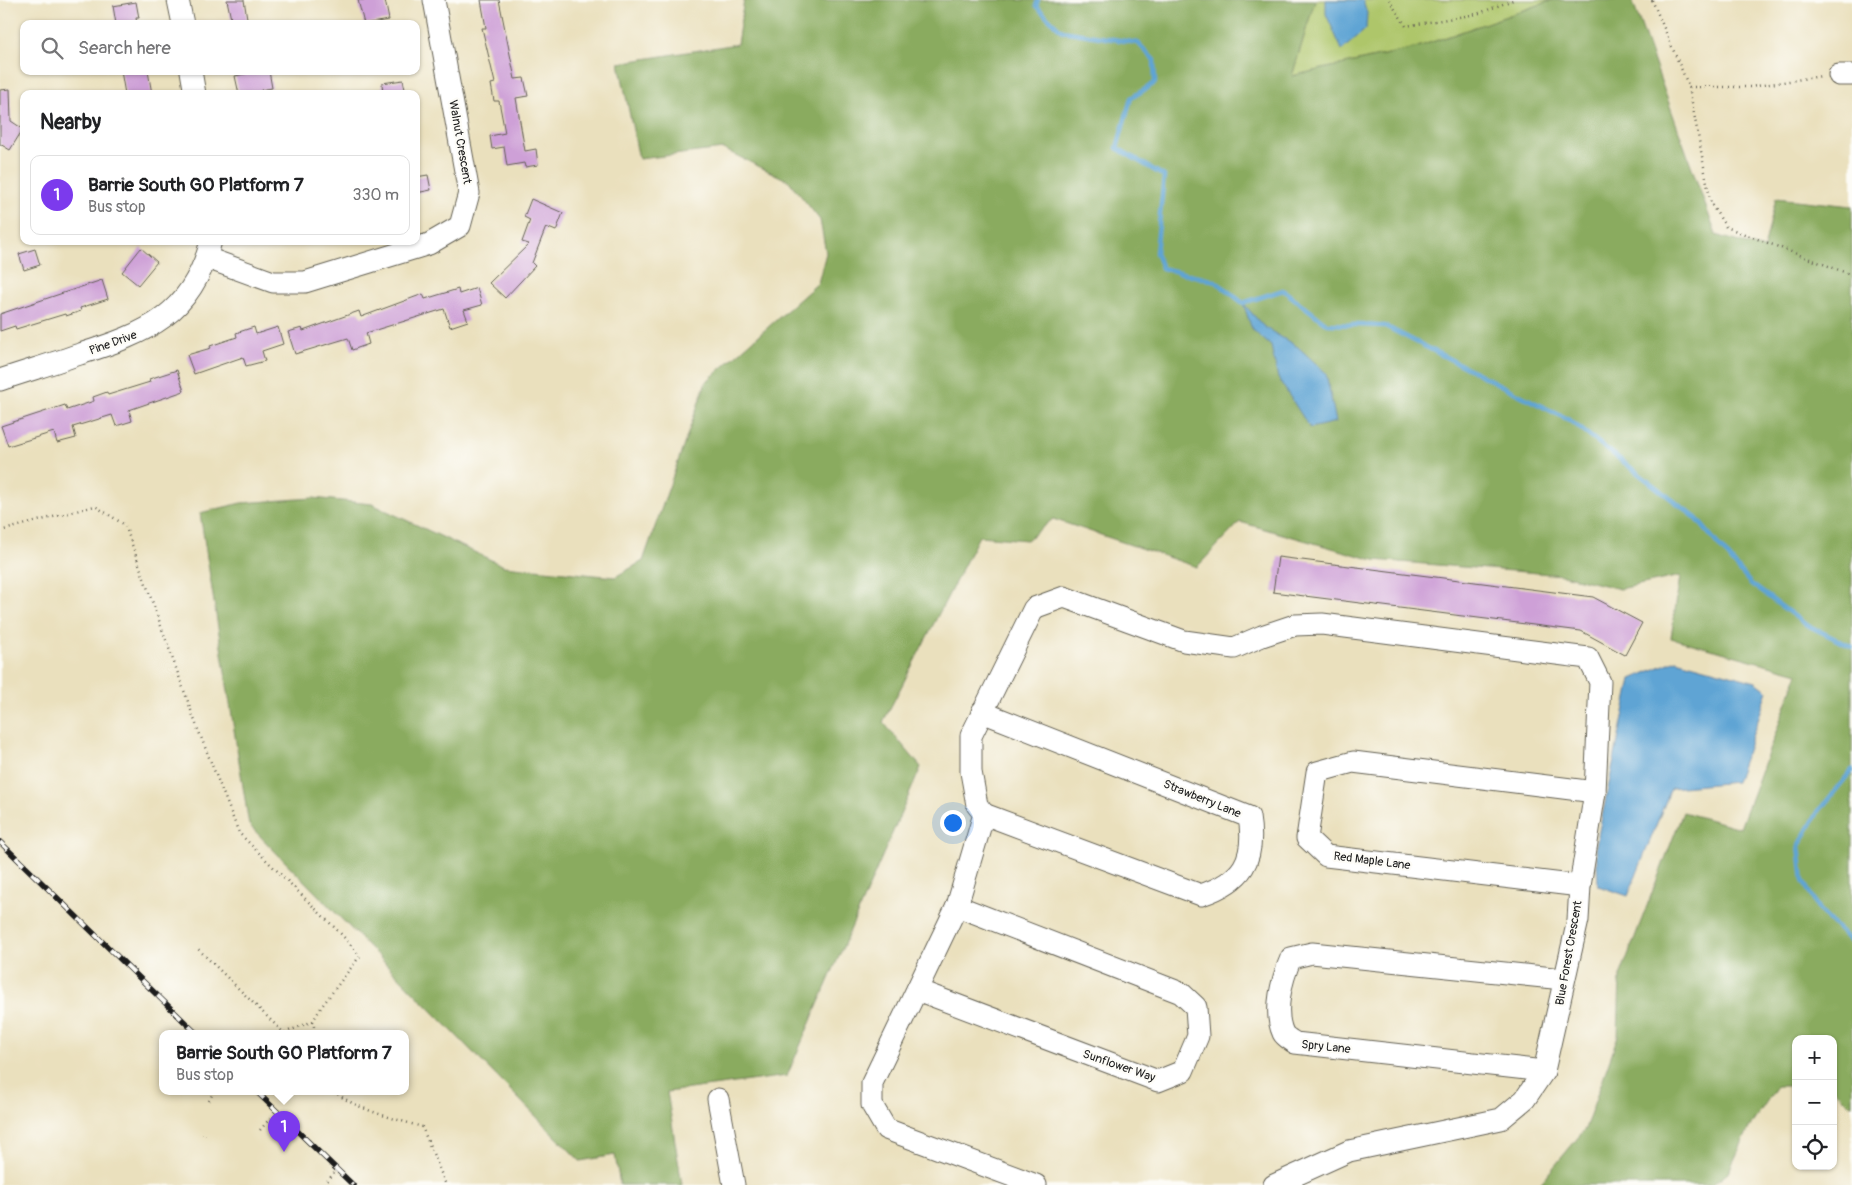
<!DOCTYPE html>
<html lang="en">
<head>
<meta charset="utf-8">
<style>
  body { margin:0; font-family:Pangolin,sans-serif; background:#f2f2f2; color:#202124 }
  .controls { position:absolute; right:15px; bottom:15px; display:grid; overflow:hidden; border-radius:10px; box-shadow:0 1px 4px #0004 }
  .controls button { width:45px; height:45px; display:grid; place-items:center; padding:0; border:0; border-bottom:1px solid #e0e0e0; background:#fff; color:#202124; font:25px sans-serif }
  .you { position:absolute; left:952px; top:822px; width:18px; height:18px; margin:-12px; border:4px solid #fff; border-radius:50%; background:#1a73e8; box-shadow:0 0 0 8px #1a73e833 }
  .badge { display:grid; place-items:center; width:32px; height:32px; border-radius:50%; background:#7c3aed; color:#fff; font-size:16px; font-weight:700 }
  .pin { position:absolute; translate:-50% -41px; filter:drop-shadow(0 1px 2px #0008) }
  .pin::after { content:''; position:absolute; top:26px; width:18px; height:15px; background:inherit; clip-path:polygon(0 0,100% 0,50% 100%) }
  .popup { position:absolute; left:159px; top:1030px; width:250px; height:65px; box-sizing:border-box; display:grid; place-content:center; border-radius:10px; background:#fff; filter:drop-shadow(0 1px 4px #0005); font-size:16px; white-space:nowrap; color:#757577 }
  .popup b { font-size:19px; color:#202124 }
  .popup::after { content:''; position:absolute; left:50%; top:100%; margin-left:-10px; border:10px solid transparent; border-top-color:#fff }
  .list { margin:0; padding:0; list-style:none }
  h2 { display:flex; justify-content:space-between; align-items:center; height:65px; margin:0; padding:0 20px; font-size:21px }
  h2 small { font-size:16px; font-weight:400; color:#757577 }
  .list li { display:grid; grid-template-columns:32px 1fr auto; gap:15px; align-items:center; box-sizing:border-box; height:80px; margin:0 10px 10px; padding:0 10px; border:1px solid #e0e0e0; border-radius:10px }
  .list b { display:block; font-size:19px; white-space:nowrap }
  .list p { margin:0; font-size:16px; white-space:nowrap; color:#757577 }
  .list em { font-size:16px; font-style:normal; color:#757577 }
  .icon { flex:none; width:28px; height:28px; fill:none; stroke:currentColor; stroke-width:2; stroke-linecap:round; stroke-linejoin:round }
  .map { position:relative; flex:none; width:1852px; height:1185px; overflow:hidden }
  .search { position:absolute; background:#fff; box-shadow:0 1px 4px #0004; left:20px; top:20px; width:400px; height:55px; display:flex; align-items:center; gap:12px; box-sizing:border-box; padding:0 18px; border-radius:10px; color:#757577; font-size:19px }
  .panel { position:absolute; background:#fff; box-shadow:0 1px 4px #0004; left:20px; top:90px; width:400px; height:155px; border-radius:10px }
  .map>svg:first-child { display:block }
  .green { fill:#aec66b; stroke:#657144 }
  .forest { fill:#8aab5f; stroke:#53643e }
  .water { fill:#5ea4d4; stroke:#3d6078 }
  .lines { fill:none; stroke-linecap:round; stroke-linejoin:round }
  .stream { stroke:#5ea4d4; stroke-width:4.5 }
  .building { fill:#cea0d7 }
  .minor-casing { stroke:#646154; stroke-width:23 }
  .path { stroke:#646154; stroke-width:2.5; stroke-dasharray:1 4; stroke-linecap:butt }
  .minor { stroke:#fff; stroke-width:21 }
  .rail-casing { stroke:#1c1c1c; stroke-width:5.5 }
  .rail { stroke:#fdfcf7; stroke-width:4; stroke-dasharray:11; stroke-linecap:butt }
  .labels { text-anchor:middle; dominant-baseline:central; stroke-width:4.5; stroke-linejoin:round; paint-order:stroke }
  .street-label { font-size:12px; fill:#1c1c1c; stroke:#fdfcf7 }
</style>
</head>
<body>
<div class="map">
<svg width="1852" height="1185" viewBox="0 0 1852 1185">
  <rect width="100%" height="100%" fill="#fdfcf7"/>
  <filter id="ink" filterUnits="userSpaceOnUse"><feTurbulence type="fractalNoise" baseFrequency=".02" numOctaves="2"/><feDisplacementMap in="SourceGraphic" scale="10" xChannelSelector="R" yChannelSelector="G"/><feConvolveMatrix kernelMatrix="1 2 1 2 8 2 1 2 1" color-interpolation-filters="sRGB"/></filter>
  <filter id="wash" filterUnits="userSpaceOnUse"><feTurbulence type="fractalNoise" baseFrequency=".0096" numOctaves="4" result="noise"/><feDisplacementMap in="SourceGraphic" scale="20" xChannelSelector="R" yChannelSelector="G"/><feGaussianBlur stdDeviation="1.12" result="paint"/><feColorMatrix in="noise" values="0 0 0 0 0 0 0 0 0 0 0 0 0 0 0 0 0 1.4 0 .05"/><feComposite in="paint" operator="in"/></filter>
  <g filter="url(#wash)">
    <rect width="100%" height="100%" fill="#eae0bd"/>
    <polygon class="green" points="1315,0 1553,0 1415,48 1292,76"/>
    <polygon class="forest" points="744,0 1315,0 1292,76 1415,48 1553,0 1632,0 1716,235 1764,249 1776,198 1852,206 1852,1106 1833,1089 1833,1039 1796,1039 1796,1086 1777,1086 1749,1128 1729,1171 1712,1185 1539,1185 1585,1129 1618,1036 1620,976 1683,812 1740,828 1798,673 1671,638 1680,576 1620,589 1563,575 1374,560 1240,522 1197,567 1053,519 1027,540 979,536 883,722 921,767 787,1076 667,1092 682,1185 620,1185 615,1155 580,1161 249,825 200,513 241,503 313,498 372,504 504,566 615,577 643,561 706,382 818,283 826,253 820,220 789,181 723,149 639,159 619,63 737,44"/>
    <g class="water">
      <polygon points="1326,0 1363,0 1367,13 1366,29 1342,50 1326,14"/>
      <polygon points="1243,303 1264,327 1298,347 1326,373 1336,422 1310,428 1278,378 1271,346 1252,329"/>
      <polygon points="1676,660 1756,682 1768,691 1736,782 1671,788 1628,896 1598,886 1596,845 1631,679"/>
    </g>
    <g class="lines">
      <g class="stream">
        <polyline points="1038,0 1036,6 1062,31 1138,43 1154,60 1155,83 1131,98 1117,148 1164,176 1156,253 1162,268 1215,281 1243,303 1283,290 1327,324 1385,326 1569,420 1696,518 1750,583 1805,624 1852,647"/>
        <polyline points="1852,770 1818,812 1799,846 1803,881 1819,910 1852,943"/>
      </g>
    </g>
    <g id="blocks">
      <g class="building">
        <polygon points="227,0 244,0 248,24 232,24"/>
        <polygon points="358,0 385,0 389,20 364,24"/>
        <polygon points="481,0 499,0 515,79 524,78 528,96 516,98 525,151 536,149 538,165 525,167 524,163 507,166 504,147 492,149 490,136 505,133 499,101 494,101 491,84 495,83 482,28 486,28"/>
        <polygon points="136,2 139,18 136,18 137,24 116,24 113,6"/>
        <polygon points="121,71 148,71 152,94 125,94"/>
        <polygon points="259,71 269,71 272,88 261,90 261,94 239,94 235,76"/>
        <polygon points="403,80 406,94 383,94 382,83"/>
        <polygon points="10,89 11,121 23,129 10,150 0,144 0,90"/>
        <polygon points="428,175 431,190 416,193 416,177"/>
        <polygon points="531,199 563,213 556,231 546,227 532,263 535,266 505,298 489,283 529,244 522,242 530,220 524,217"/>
        <polygon points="141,248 157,262 138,285 122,272"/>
        <polygon points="35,249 40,265 24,270 19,254"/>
        <polygon points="102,280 108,299 80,308 81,311 66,316 65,314 16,329 15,326 0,331 0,314"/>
        <polygon points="477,288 482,305 464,310 468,321 450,327 444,309 366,333 369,344 352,350 348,338 295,354 288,332 302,328 303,331 359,311 361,317 423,294 425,299 458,289 459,294"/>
        <polygon points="254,327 256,334 278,327 283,344 262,351 265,361 246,366 243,357 194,374 187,355 211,348 210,346 237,337 236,333"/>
        <polygon points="177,370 184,391 129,410 132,421 116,426 112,415 73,427 76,438 57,443 54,432 8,446 1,426 65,405 67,410 94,401 93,397 107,392 108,395 150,382 149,379"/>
        <polygon points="1278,557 1593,597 1642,623 1625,655 1581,631 1273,592"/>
      </g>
    </g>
  </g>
  <g filter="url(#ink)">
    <use href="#blocks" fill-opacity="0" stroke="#646154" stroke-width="1"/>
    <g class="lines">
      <g class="minor-casing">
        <g id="minor">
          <polyline points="178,0 183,24"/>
          <polyline points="191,71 195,94"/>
          <polyline points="1839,75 1852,75"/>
          <polyline points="207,258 273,282 305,282 429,244 460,226 469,193 434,0"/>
          <path d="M0,380C27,371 54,363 80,354C147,333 192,315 211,241"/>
          <path d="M982,712L1249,817C1256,860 1243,881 1201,895L984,814"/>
          <polyline points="1580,886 1326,856 1307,838 1317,772 1353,762 1595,792"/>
          <polyline points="917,990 1158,1081 1183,1071 1198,1036 1196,1007 1181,993 957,906"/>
          <path d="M1544,1071L1295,1043C1291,1040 1285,1037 1283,1033C1273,1011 1282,979 1291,958L1312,953L1563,979"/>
          <polyline points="718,1099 734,1185"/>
          <polyline points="1036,1185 886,1129 872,1105 872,1083 957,906 984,814 977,805 971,772 971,736 1034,608 1064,597 1184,641 1234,648 1262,636 1295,625 1322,624 1588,658 1600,682 1595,792 1580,886 1578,920 1544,1071 1525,1099 1501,1119 1349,1151 1274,1185"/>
        </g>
      </g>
      <g class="path">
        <polyline points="1389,0 1406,26 1477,14 1513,0"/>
        <polyline points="1652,0 1689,87 1711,204 1726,227 1852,275"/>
        <polyline points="1689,87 1750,87 1822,76"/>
        <polyline points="0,531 95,506 125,525 197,727 239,833 342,935 360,956 322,1006 313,1021 284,1033 198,949"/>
        <polyline points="313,1021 315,1033"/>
        <path d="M334,1091C354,1109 396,1119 422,1127L446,1185"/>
        <polyline points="209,1101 214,1091"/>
        <polyline points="260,1130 273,1115"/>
        <polyline points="204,1134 204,1138"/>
        <polyline points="324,1185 334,1173"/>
      </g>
      <use href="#minor" class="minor"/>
      <g class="rail-casing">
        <g id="rail">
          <polyline points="0,842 196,1033"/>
          <polyline points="256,1091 353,1185"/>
        </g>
      </g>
      <use href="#rail" class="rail"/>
    </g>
  </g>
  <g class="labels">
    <g class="street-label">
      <text transform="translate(460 142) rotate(80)">Walnut Crescent</text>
      <text transform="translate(113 343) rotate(-20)">Pine Drive</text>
      <text transform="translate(1202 799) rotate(22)">Strawberry Lane</text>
      <text transform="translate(1372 861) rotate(7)">Red Maple Lane</text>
      <text transform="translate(1569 953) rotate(-80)">Blue Forest Crescent</text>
      <text transform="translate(1326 1047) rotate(6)">Spry Lane</text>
      <text transform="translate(1119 1066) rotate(19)">Sunflower Way</text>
    </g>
  </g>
</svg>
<div class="controls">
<button>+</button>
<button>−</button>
<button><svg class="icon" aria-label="locate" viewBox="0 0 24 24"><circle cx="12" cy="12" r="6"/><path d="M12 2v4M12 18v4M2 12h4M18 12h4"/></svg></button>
</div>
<div class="you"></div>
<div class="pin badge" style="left:284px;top:1152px">1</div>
<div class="popup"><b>Barrie South GO Platform 7</b>Bus stop</div>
<div class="search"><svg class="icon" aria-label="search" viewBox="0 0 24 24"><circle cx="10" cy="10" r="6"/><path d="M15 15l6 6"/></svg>Search here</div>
<section class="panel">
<h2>Nearby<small></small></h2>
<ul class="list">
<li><span class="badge">1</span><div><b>Barrie South GO Platform 7</b><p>Bus stop</p></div><em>330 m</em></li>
</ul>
</section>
</div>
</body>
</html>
